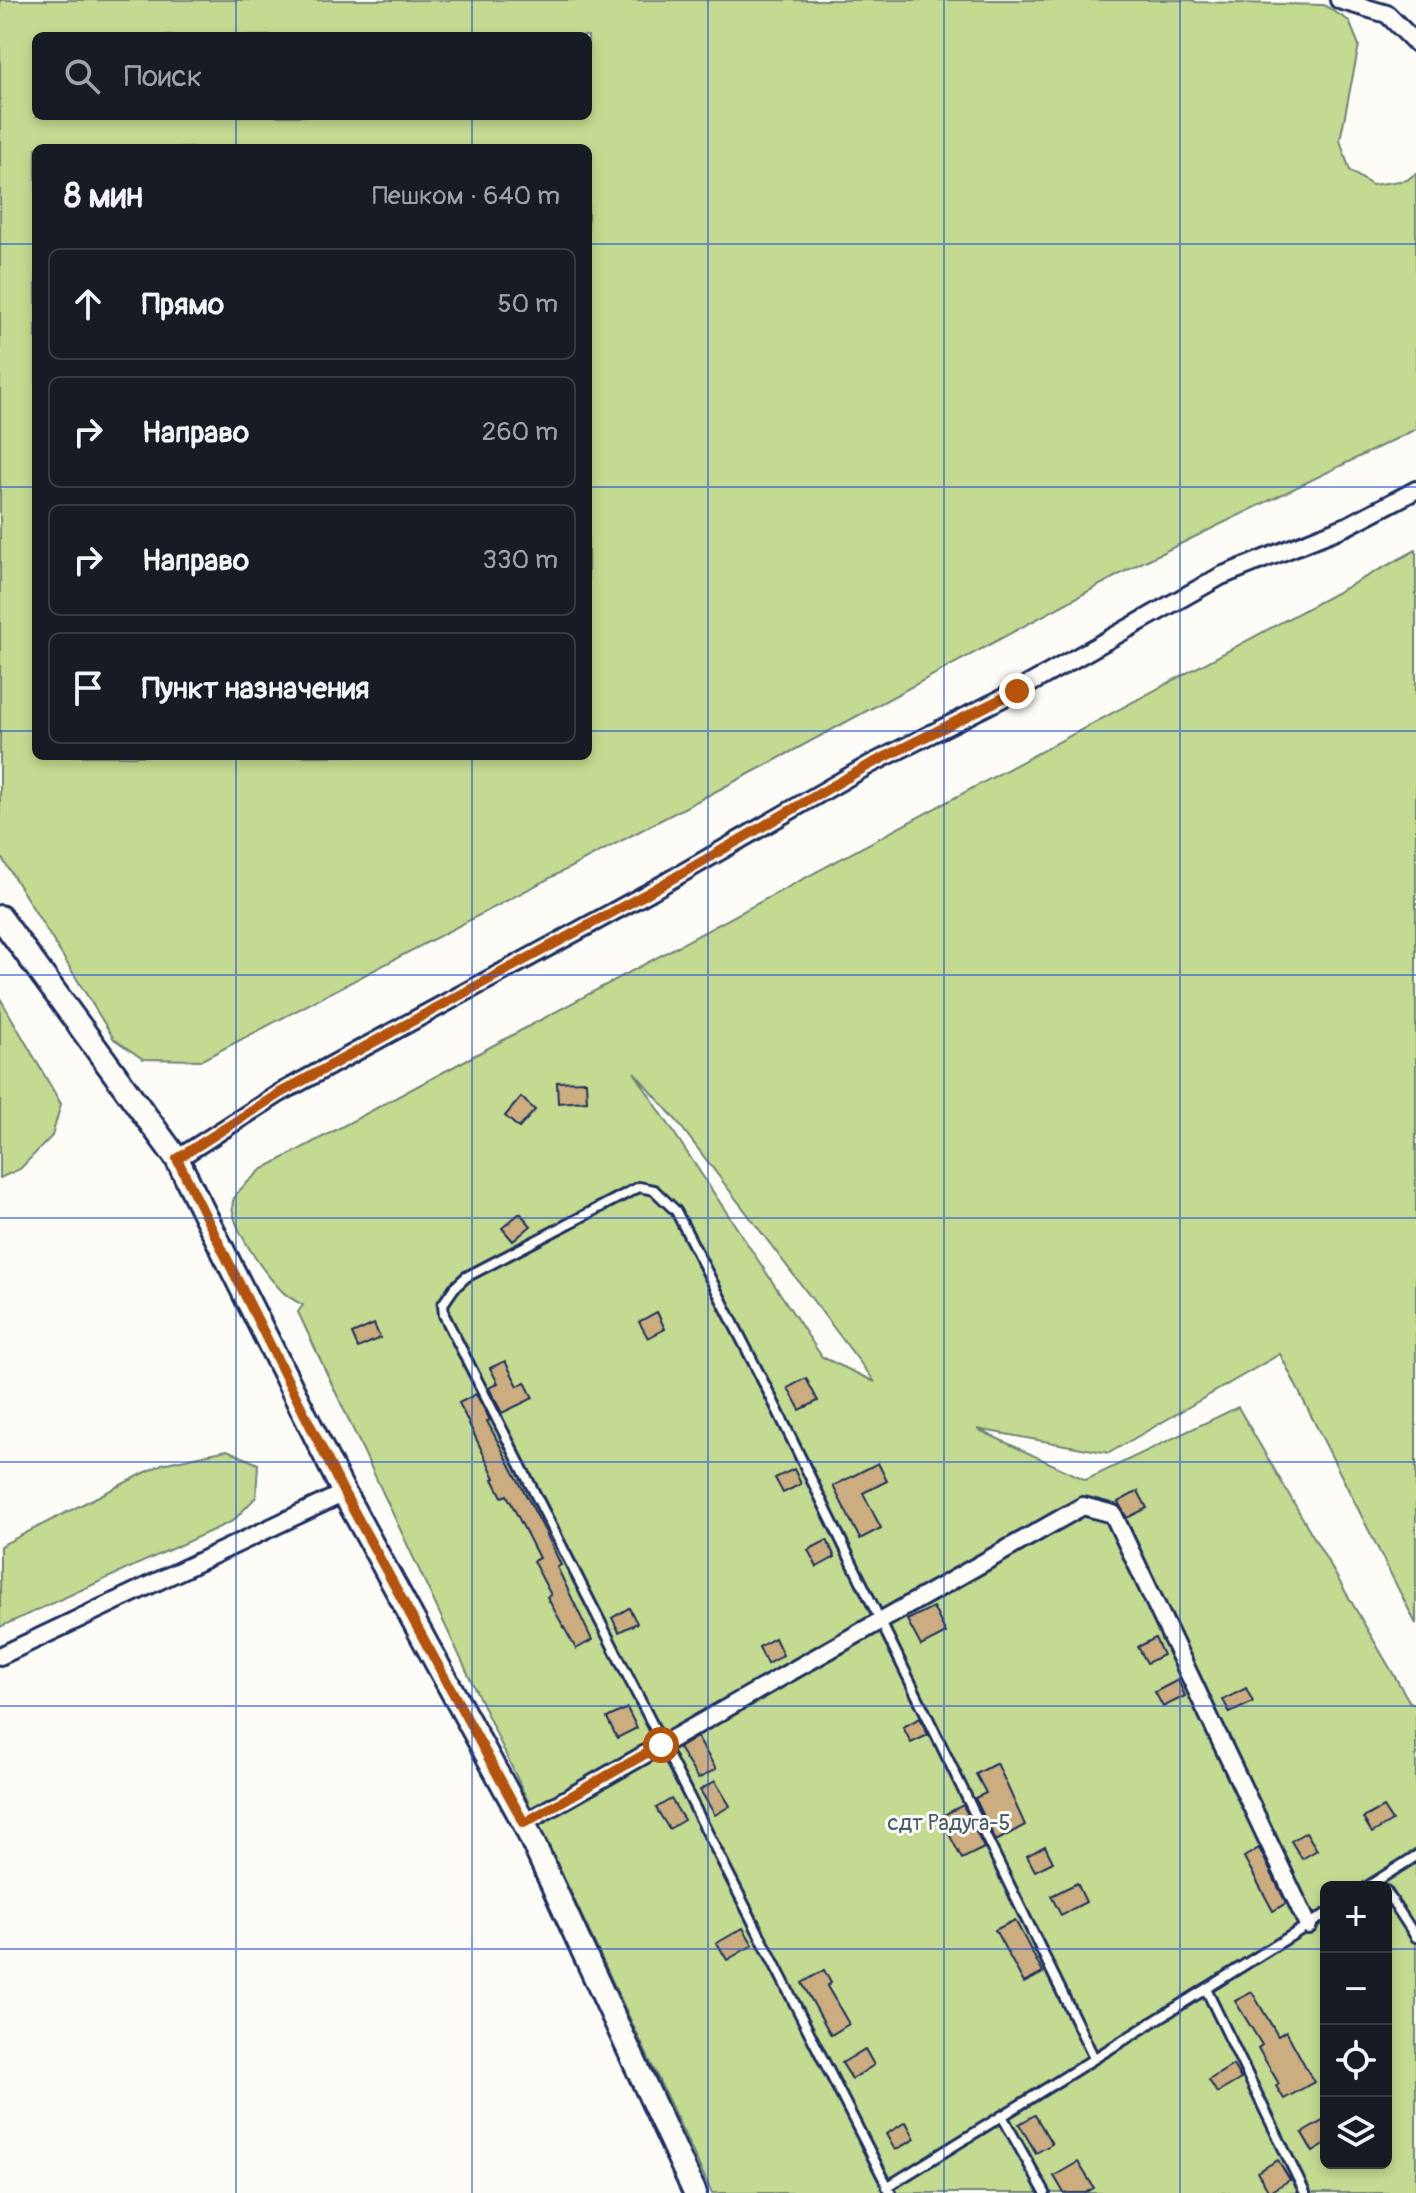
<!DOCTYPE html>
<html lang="ru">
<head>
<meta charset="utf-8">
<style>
  body { margin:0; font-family:Pangolin,sans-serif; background:#20242c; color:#f1f3f6 }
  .controls { position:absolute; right:24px; bottom:24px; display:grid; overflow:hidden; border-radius:12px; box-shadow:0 4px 12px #0003 }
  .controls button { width:72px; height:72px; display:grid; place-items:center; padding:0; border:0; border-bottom:2px solid #363941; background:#171b24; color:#f1f3f6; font:40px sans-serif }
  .stop { position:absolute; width:24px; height:24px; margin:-18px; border:6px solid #b45309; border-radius:50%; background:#fff }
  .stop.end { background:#b45309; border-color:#fff; box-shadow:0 2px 8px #0008 }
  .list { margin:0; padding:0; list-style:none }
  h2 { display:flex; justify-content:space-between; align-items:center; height:104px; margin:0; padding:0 32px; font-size:34px }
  h2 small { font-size:26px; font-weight:400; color:#9ea1a6 }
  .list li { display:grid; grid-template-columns:52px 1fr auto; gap:24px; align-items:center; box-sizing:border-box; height:112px; margin:0 16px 16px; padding:0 16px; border:2px solid #363941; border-radius:12px }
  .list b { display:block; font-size:30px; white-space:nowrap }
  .list em { font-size:26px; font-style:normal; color:#9ea1a6 }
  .icon { flex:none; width:44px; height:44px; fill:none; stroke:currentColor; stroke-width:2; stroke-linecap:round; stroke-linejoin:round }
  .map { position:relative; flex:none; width:1416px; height:2193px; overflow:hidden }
  .search { position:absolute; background:#171b24; box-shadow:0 4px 12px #0003; left:32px; top:32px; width:560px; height:88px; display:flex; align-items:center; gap:20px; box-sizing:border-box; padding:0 28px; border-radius:12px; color:#9ea1a6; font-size:30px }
  .panel { position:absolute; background:#171b24; box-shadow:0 4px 12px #0003; left:32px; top:144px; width:560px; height:616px; border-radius:12px }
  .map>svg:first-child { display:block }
  .green { fill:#c4da90; stroke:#708477; stroke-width:2; fill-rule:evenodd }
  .building { fill:#cbad7f; stroke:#1b2f5e; stroke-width:2 }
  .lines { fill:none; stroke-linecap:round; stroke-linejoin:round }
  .lane-casing { stroke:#1b2f5e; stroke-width:14 }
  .street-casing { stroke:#1b2f5e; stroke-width:22 }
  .secondary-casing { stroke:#1b2f5e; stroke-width:28 }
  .lane { stroke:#fdfcf7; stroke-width:8 }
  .street { stroke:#fdfcf7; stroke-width:16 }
  .secondary { stroke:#fdfcf7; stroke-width:22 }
  .route { stroke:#b45309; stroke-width:10 }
  .grid { fill:none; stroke:#1d4ed8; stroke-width:2; stroke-opacity:0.55 }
  .labels { text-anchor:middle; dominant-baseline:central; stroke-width:6; stroke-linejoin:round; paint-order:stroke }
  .park-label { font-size:22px; fill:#455a6a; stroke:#fdfcf7 }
</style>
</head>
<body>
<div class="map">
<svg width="1416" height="2193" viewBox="0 0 1416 2193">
  <rect width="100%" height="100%" fill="#fdfcf7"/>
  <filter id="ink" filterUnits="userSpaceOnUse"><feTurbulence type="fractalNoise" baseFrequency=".0125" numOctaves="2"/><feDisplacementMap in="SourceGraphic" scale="16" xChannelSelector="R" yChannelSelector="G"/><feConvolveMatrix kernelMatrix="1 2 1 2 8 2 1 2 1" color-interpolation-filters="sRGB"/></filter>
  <g filter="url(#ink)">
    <g class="green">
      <path d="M0,0H1192L1196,2L1324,5L1349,21L1359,45L1340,140L1350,171L1372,185L1407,180L1416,173V429L1137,565L772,762L202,1060L143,1059L114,1039L0,855ZM36,36H588V116H36ZM36,148H588V756H36Z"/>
      <path d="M1416,550V1624L1280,1354L1109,1453L977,1429L1086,1480L1238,1407L1409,1701L1416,1706V2193H712L298,1312L303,1305C296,1301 287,1297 282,1291C266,1275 224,1220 234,1198C239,1188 253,1178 261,1170ZM634,1072L676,1120L875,1382L822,1357ZM1326,1887H1386V2163H1326Z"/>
      <polygon points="0,998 61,1104 52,1136 20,1169 0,1178"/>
      <polygon points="227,1450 258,1464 256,1497 233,1521 0,1627 0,1546 162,1464"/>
    </g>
    <g class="building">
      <polygon points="586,1081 587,1101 558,1103 557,1082"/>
      <polygon points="521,1097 535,1110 519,1128 505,1116"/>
      <polygon points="520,1213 531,1226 513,1241 502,1228"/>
      <polygon points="657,1312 665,1329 648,1338 639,1322"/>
      <polygon points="374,1324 380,1338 358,1348 352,1334"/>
      <polygon points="505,1361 518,1386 525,1382 533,1398 502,1413 489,1388 498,1383 490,1368"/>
      <polygon points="806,1378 818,1401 800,1410 788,1388"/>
      <polygon points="476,1394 490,1420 487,1421 546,1533 561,1565 557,1567 592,1640 576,1649 547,1597 551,1595 533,1561 539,1558 507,1495 502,1497 493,1479 495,1478 459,1403"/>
      <polygon points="878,1463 887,1481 863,1493 881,1528 860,1539 833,1486"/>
      <polygon points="794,1469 801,1484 783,1493 775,1478"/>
      <polygon points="1138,1491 1147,1508 1127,1518 1118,1502"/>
      <polygon points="827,1540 835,1557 817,1567 808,1550"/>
      <polygon points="933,1607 946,1633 921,1646 907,1620"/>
      <polygon points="629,1608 637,1623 619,1632 612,1618"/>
      <polygon points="775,1638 783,1655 767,1664 759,1647"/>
      <polygon points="1155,1638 1163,1655 1147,1663 1138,1647"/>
      <polygon points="1178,1680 1185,1696 1163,1707 1155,1692"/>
      <polygon points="1246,1688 1253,1702 1230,1713 1223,1700"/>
      <polygon points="627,1708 637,1728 617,1738 607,1718"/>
      <polygon points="920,1718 928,1735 911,1743 903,1727"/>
      <polygon points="697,1737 716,1769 698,1779 679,1748"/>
      <polygon points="997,1763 1025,1825 996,1841 975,1798 986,1793 976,1774"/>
      <polygon points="715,1781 730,1806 715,1815 700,1790"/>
      <polygon points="671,1799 684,1820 669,1829 656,1808"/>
      <polygon points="963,1805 984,1848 962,1859 940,1817"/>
      <polygon points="1383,1807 1392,1821 1372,1833 1363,1818"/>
      <polygon points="1306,1832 1317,1850 1302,1859 1291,1841"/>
      <polygon points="1045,1846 1053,1862 1035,1871 1027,1856"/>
      <polygon points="1259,1848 1286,1903 1273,1911 1244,1857"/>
      <polygon points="1077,1883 1086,1902 1061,1915 1051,1896"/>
      <polygon points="1015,1920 1043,1973 1024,1983 995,1930"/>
      <polygon points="743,1928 753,1945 727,1960 717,1943"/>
      <polygon points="824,1970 831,1983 827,1986 849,2024 831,2035 802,1983"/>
      <polygon points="1252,1992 1278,2036 1286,2031 1314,2082 1284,2099 1276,2086 1279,2084 1258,2048 1262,2045 1235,2001"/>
      <polygon points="865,2049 874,2065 852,2079 842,2063"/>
      <polygon points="1233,2065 1241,2079 1217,2093 1209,2080"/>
      <polygon points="1035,2115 1052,2144 1036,2153 1019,2124"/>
      <polygon points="1326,2119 1326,2144 1313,2152 1302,2133"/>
      <polygon points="906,2122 915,2139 895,2150 886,2134"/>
      <polygon points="1278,2160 1290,2180 1269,2192 1257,2172"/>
      <polygon points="1078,2162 1094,2188 1085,2193 1064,2193 1054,2176"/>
    </g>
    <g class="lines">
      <g class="lane-casing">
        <g id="lane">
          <polyline points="1367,1887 1416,1856"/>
          <polyline points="1386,1891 1416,1937"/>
          <polyline points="1206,1989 1305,2193"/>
          <polyline points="887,2187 1002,2116"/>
          <polyline points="891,2193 444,1315 443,1304 454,1288 466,1277 639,1187 654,1190 676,1211 771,1397 1094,2058"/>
          <polyline points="1045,2193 1002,2116 1326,1914"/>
        </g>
      </g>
      <g class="street-casing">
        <g id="street">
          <polyline points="1339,0 1387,14 1416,43"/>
          <polyline points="177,1159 280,1093 646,894 869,765 1017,691 1221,576 1347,526 1416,490"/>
          <polyline points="0,1656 344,1493"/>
          <polyline points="524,1823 1083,1506 1113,1514 1308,1925"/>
        </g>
      </g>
      <g class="secondary-casing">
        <polyline id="secondary" points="0,917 177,1159 344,1493 524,1823 695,2193"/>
      </g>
      <use href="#lane" class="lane"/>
      <use href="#street" class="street"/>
      <use href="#secondary" class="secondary"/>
    </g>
  </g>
  <g class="lines" filter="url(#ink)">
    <polyline class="route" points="661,1745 524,1823 344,1493 177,1159 280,1093 646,894 869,765 1017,691"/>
  </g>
  <path class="grid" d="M236,0V36M472,0V36M708,0V2193M944,0V2193M1180,0V2193M236,116V148M472,116V148M0,244H36M588,244H1416M0,487H36M588,487H1416M0,731H36M588,731H1416M236,756V2193M472,756V2193M0,975H1416M0,1218H1416M0,1462H1416M0,1706H1416M0,1949H1326M1386,1949H1416"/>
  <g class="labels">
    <g class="park-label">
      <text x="949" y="1823">сдт Радуга-5</text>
    </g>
  </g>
</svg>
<div class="controls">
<button>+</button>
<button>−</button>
<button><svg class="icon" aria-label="locate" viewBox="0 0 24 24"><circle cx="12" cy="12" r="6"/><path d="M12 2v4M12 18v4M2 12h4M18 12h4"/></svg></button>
<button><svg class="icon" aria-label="layers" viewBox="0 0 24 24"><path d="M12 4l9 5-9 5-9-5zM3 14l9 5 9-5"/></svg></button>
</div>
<div class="stop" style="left:661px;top:1745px"></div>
<div class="stop end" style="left:1017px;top:691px"></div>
<div class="search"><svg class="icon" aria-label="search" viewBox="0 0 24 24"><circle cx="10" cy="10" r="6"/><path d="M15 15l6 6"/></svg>Поиск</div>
<section class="panel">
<h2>8 мин<small>Пешком · 640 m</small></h2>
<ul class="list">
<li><svg class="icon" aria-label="ahead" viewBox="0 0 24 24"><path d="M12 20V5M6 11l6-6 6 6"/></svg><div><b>Прямо</b></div><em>50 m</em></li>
<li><svg class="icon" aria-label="right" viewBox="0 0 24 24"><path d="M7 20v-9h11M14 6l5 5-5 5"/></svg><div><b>Направо</b></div><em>260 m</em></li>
<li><svg class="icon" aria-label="right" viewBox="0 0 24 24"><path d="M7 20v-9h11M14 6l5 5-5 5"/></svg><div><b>Направо</b></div><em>330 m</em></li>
<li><svg class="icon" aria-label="arrive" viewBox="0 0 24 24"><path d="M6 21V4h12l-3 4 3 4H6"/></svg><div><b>Пункт назначения</b></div></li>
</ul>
</section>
</div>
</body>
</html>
